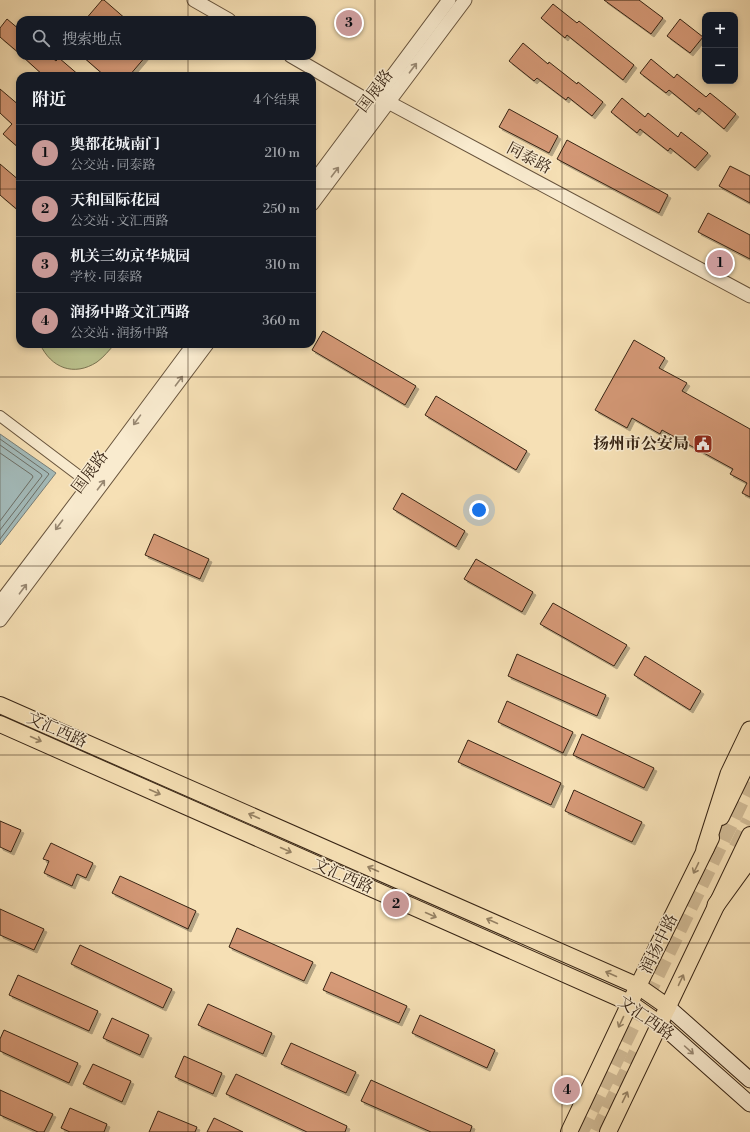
<!DOCTYPE html>
<html lang="zh">
<head>
<meta charset="utf-8">
<style>
  body { margin:0; font-family:"Libre Bodoni","Noto Serif SC",serif; background:#242831; color:#f1f3f6 }
  .controls { position:absolute; right:12px; top:12px; display:grid; overflow:hidden; border-radius:8px; box-shadow:0 2px 6px #0003 }
  .controls button { width:36px; height:36px; display:grid; place-items:center; padding:0; border:0; border-bottom:1px solid #363941; background:#171b24; color:#f1f3f6; font:20px sans-serif }
  .you { position:absolute; left:479px; top:510px; width:14px; height:14px; margin:-10px; border:3px solid #fff; border-radius:50%; background:#1a73e8; box-shadow:0 0 0 6px #1a73e833 }
  .badge { display:grid; place-items:center; width:26px; height:26px; border-radius:50%; background:#c59692; color:#111; font-size:13px; font-weight:700 }
  .pin { position:absolute; translate:-50% -50%; border:2px solid #fff; box-shadow:0 1px 4px #0006 }
  .list { margin:0; padding:0; list-style:none }
  h2 { display:flex; justify-content:space-between; align-items:center; height:52px; margin:0; padding:0 16px; font-size:17px }
  h2 small { font-size:13px; font-weight:400; color:#9ea1a6 }
  .list li { display:grid; grid-template-columns:26px 1fr auto; gap:12px; align-items:center; box-sizing:border-box; height:56px; padding:0 16px; border-top:1px solid #363941 }
  .list b { display:block; font-size:15px; white-space:nowrap }
  .list p { margin:0; font-size:13px; white-space:nowrap; color:#9ea1a6 }
  .list em { font-size:13px; font-style:normal; color:#9ea1a6 }
  .icon { flex:none; width:22px; height:22px; fill:none; stroke:currentColor; stroke-width:2; stroke-linecap:round; stroke-linejoin:round }
  .map { position:relative; flex:none; width:750px; height:1132px; overflow:hidden }
  .search { position:absolute; background:#171b24; box-shadow:0 2px 6px #0003; left:16px; top:16px; width:300px; height:44px; display:flex; align-items:center; gap:10px; box-sizing:border-box; padding:0 14px; border-radius:12px; color:#9ea1a6; font-size:15px }
  .panel { position:absolute; background:#171b24; box-shadow:0 2px 6px #0003; left:16px; top:72px; width:300px; height:276px; border-radius:12px }
  .map>svg:first-child { display:block }
  .pitch { fill:#bbc28e; stroke:#797351 }
  .water { fill:#a3bab9; stroke:#787e77 }
  .lines { fill:none; stroke-linecap:round; stroke-linejoin:round }
  .shore { stroke:#6d6f66; stroke-width:1 }
  .building { fill:#d59977; stroke:#372414; filter:url(#shadow) }
  .trunk-tunnel { stroke:#d0ba95; stroke-width:17; stroke-dasharray:17 8; stroke-linecap:butt }
  .minor-casing { stroke:#67533c; stroke-width:12 }
  .tertiary-casing { stroke:#67533c; stroke-width:15 }
  .secondary-casing { stroke:#372414; stroke-width:17 }
  .primary-casing { stroke:#372414; stroke-width:18 }
  .trunk-casing { stroke:#372414; stroke-width:19 }
  .minor { stroke:#f9ebcf; stroke-width:10 }
  .tertiary { stroke:#f9ebcf; stroke-width:13 }
  .secondary { stroke:#f9ebcf; stroke-width:15 }
  .primary { stroke:#f6e0b5; stroke-width:16 }
  .trunk { stroke:#f6e0b5; stroke-width:17 }
  .oneway { stroke:#988872 }
  .oneway2 { stroke:#968264 }
  .grid { fill:none; stroke:#372414; stroke-width:1; stroke-opacity:0.55 }
  .labels { text-anchor:middle; dominant-baseline:central; stroke-width:3; stroke-linejoin:round; paint-order:stroke }
  .street-label { font-size:16px; fill:#372414; stroke:#f9ebcf }
  .poi-label { font-size:16px; font-weight:bold; fill:#372414; stroke:#f9ebcf; text-anchor:end }
</style>
</head>
<body>
<div class="map">
<svg width="750" height="1132" viewBox="0 0 750 1132">
  <defs>
    <filter id="shadow"><feDropShadow dx="3" dy="3" stdDeviation="0" flood-color="#0004"/></filter>
  </defs>
  <rect width="100%" height="100%" fill="#f6e0b5"/>
  <filter id="stains"><feTurbulence type="fractalNoise" baseFrequency=".005" numOctaves="4"/><feColorMatrix values="0 0 0 0 .2 0 0 0 0 .09 0 0 0 0 .02 0 0 0 .5 -.17"/></filter>
  <radialGradient id="worn" r=".72"><stop offset=".6" stop-color="#630" stop-opacity="0"/><stop offset="1" stop-color="#630" stop-opacity=".3"/></radialGradient>
  <path class="pitch" d="M40,344H115C109,350 104,357 97,362C74,377 51,368 40,344Z"/>
  <polygon class="water" points="0,434 56,473 0,545"/>
  <g class="lines">
    <g class="shore">
      <polyline points="0,439 48,473 49,474 0,539"/>
      <polyline points="0,445 41,474 42,476 0,530"/>
      <polyline points="0,453 32,475 33,477 0,521"/>
    </g>
  </g>
  <g class="building">
    <polygon points="102,0 104,0 127,20 85,20"/>
    <polygon points="604,0 639,0 663,18 651,34"/>
    <polygon points="553,4 577,23 579,21 634,65 623,80 567,35 565,38 541,18"/>
    <polygon points="7,19 20,30 20,54 0,37 0,28"/>
    <polygon points="680,19 703,37 690,53 667,36"/>
    <polygon points="523,43 548,64 549,62 577,84 578,82 603,102 592,116 568,97 566,100 537,78 534,81 509,61"/>
    <polygon points="22,56 50,56 56,61 59,58 80,76 44,76"/>
    <polygon points="82,56 146,56 129,76 105,76"/>
    <polygon points="651,59 674,78 677,74 706,97 710,93 736,114 724,129 699,108 696,112 669,90 666,93 640,73"/>
    <polygon points="0,89 20,106 20,149 3,134 12,124 0,113"/>
    <polygon points="622,98 645,117 648,113 678,137 681,132 708,153 695,168 670,148 668,151 640,129 637,133 611,112"/>
    <polygon points="509,109 558,136 549,153 499,127"/>
    <polygon points="567,140 668,195 659,213 557,159"/>
    <polygon points="0,164 20,181 17,185 20,187 20,212 0,195"/>
    <polygon points="730,166 750,176 750,203 719,186"/>
    <polygon points="708,213 750,235 750,259 698,232"/>
    <polygon points="323,331 416,386 405,405 312,350"/>
    <polygon points="634,340 665,358 659,368 687,383 682,391 750,429 750,497 742,493 747,483 730,474 733,469 662,430 660,434 632,418 627,428 595,410"/>
    <polygon points="436,396 527,451 516,470 425,415"/>
    <polygon points="402,493 465,531 456,547 393,509"/>
    <polygon points="154,534 209,559 200,579 145,555"/>
    <polygon points="476,559 533,592 522,612 464,579"/>
    <polygon points="553,603 627,645 614,666 540,624"/>
    <polygon points="517,654 606,695 597,716 508,676"/>
    <polygon points="645,656 701,691 690,710 634,675"/>
    <polygon points="507,701 573,732 563,753 498,722"/>
    <polygon points="582,734 654,768 644,788 573,755"/>
    <polygon points="468,740 561,783 551,805 458,762"/>
    <polygon points="574,790 642,822 632,842 565,811"/>
    <polygon points="0,821 21,830 11,852 0,847"/>
    <polygon points="51,843 93,863 86,878 77,874 72,886 44,873 49,861 43,859"/>
    <polygon points="120,876 196,911 188,929 112,893"/>
    <polygon points="0,909 44,929 34,950 0,935"/>
    <polygon points="237,928 313,962 304,981 229,947"/>
    <polygon points="80,945 172,989 163,1008 71,964"/>
    <polygon points="331,972 407,1006 399,1023 323,990"/>
    <polygon points="18,975 98,1011 89,1031 9,995"/>
    <polygon points="208,1004 272,1033 263,1054 198,1025"/>
    <polygon points="420,1015 495,1050 487,1068 412,1033"/>
    <polygon points="112,1018 149,1035 140,1055 103,1038"/>
    <polygon points="4,1030 78,1063 69,1083 0,1051 0,1039"/>
    <polygon points="291,1043 356,1072 346,1093 281,1064"/>
    <polygon points="184,1056 222,1073 213,1094 175,1077"/>
    <polygon points="93,1064 131,1081 122,1102 83,1084"/>
    <polygon points="236,1074 347,1126 345,1132 307,1132 226,1094"/>
    <polygon points="371,1080 472,1126 470,1132 431,1132 361,1101"/>
    <polygon points="0,1090 53,1114 44,1132 38,1132 0,1115"/>
    <polygon points="70,1108 107,1124 104,1132 70,1132 61,1128"/>
    <polygon points="158,1111 197,1127 195,1132 149,1132"/>
    <polygon points="214,1118 243,1132 207,1132"/>
  </g>
  <g class="lines">
    <g class="trunk-tunnel">
      <polyline points="737,848 750,821"/>
      <polyline points="580,1132 750,782"/>
      <polyline points="598,1132 637,1053"/>
    </g>
    <g class="minor-casing">
      <polyline id="minor" points="0,416 90,484"/>
    </g>
    <g class="tertiary-casing">
      <g id="tertiary">
        <polyline points="194,0 229,20"/>
        <polyline points="291,56 372,103 388,102 750,296"/>
        <polyline points="312,184 449,0"/>
        <polyline points="312,204 465,0"/>
        <polyline points="0,603 90,484 194,344"/>
        <polyline points="0,620 207,344"/>
      </g>
    </g>
    <g class="secondary-casing">
      <g id="secondary">
        <polyline points="668,1007 750,1080"/>
        <polyline points="660,1024 750,1104"/>
      </g>
    </g>
    <g class="primary-casing">
      <g id="primary">
        <polyline points="0,705 638,986 668,1007"/>
        <polyline points="0,724 630,1003 660,1024"/>
        <polyline points="721,817 750,757"/>
        <polyline points="569,1132 638,986 711,838"/>
        <polyline points="608,1132 750,835"/>
      </g>
    </g>
    <g class="trunk-casing">
      <g id="trunk">
        <polyline points="705,849 729,774 750,730"/>
        <polyline points="716,905 750,858"/>
      </g>
    </g>
    <use href="#minor" class="minor"/>
    <use href="#tertiary" class="tertiary"/>
    <use href="#secondary" class="secondary"/>
    <use href="#primary" class="primary"/>
    <use href="#trunk" class="trunk"/>
  </g>
  <defs><path id="oneway-shaft" d="M-6 0H5M1.5-3L5.5 0L1.5 3" fill="none" stroke-width="1.6" stroke-linecap="round" stroke-linejoin="round"/></defs>
  <g class="oneway">
    <use href="#oneway-shaft" transform="translate(413 68) rotate(-53)"/>
    <use href="#oneway-shaft" transform="translate(335 172) rotate(-53)"/>
    <use href="#oneway-shaft" transform="translate(179 381) rotate(-53)"/>
    <use href="#oneway-shaft" transform="translate(137 420) rotate(126)"/>
    <use href="#oneway-shaft" transform="translate(101 485) rotate(-53)"/>
    <use href="#oneway-shaft" transform="translate(59 525) rotate(127)"/>
    <use href="#oneway-shaft" transform="translate(23 589) rotate(-53)"/>
    <use href="#oneway-shaft" transform="translate(689 1050) rotate(42)"/>
  </g>
  <g class="oneway2">
    <use href="#oneway-shaft" transform="translate(36 739) rotate(24)"/>
    <use href="#oneway-shaft" transform="translate(155 792) rotate(24)"/>
    <use href="#oneway-shaft" transform="translate(254 816) rotate(-156)"/>
    <use href="#oneway-shaft" transform="translate(286 850) rotate(24)"/>
    <use href="#oneway-shaft" transform="translate(696 868) rotate(116)"/>
    <use href="#oneway-shaft" transform="translate(373 869) rotate(-156)"/>
    <use href="#oneway-shaft" transform="translate(431 915) rotate(24)"/>
    <use href="#oneway-shaft" transform="translate(492 921) rotate(-156)"/>
    <use href="#oneway-shaft" transform="translate(611 974) rotate(-156)"/>
    <use href="#oneway-shaft" transform="translate(681 980) rotate(-65)"/>
    <use href="#oneway-shaft" transform="translate(621 1022) rotate(115)"/>
    <use href="#oneway-shaft" transform="translate(625 1097) rotate(-64)"/>
  </g>
  <path class="grid" d="M188,0V20M375,0V1132M562,0V1132M188,56V76M0,189H20M312,189H750M188,344V1132M0,377H750M0,566H750M0,755H750M0,943H750"/>
  <defs>
    <g id="civic-square" transform="scale(1)"><rect x="-9" y="-9" width="18" height="18" rx="4" fill="#8f2418" stroke="#f9ebcf"/><path d="M-.6-6.5H3V-4.5H.6V-3L4-1V1h2V6H-6V1h2V-1L-.6-3ZM-1.2 2.5V6h2.4V2.5Z" fill="#fff"/></g>
  </defs>
  <g fill-rule="evenodd">
    <use href="#civic-square" x="703" y="444"/>
  </g>
  <g class="labels">
    <g class="street-label">
      <text transform="translate(375 91) rotate(-53)">国展路</text>
      <text transform="translate(529 158) rotate(28)">同泰路</text>
      <text transform="translate(90 472) rotate(-53)">国展路</text>
      <text transform="translate(57 730) rotate(24)">文汇西路</text>
      <text transform="translate(343 876) rotate(24)">文汇西路</text>
      <text transform="translate(659 944) rotate(-64)">润扬中路</text>
      <text transform="translate(646 1018) rotate(35)">文汇西路</text>
    </g>
    <g class="poi-label">
      <text x="689" y="444">扬州市公安局</text>
    </g>
  </g>
  <rect width="100%" height="100%" filter="url(#stains)"/>
  <rect width="100%" height="100%" fill="url(#worn)"/>
</svg>
<div class="controls">
<button>+</button>
<button>−</button>
</div>
<div class="you"></div>
<div class="pin badge" style="left:720px;top:263px">1</div>
<div class="pin badge" style="left:396px;top:904px">2</div>
<div class="pin badge" style="left:349px;top:23px">3</div>
<div class="pin badge" style="left:567px;top:1090px">4</div>
<div class="search"><svg class="icon" aria-label="search" viewBox="0 0 24 24"><circle cx="10" cy="10" r="6"/><path d="M15 15l6 6"/></svg>搜索地点</div>
<section class="panel">
<h2>附近<small>4个结果</small></h2>
<ul class="list">
<li><span class="badge">1</span><div><b>奥都花城南门</b><p>公交站 · 同泰路</p></div><em>210 m</em></li>
<li><span class="badge">2</span><div><b>天和国际花园</b><p>公交站 · 文汇西路</p></div><em>250 m</em></li>
<li><span class="badge">3</span><div><b>机关三幼京华城园</b><p>学校 · 同泰路</p></div><em>310 m</em></li>
<li><span class="badge">4</span><div><b>润扬中路文汇西路</b><p>公交站 · 润扬中路</p></div><em>360 m</em></li>
</ul>
</section>
</div>
</body>
</html>
